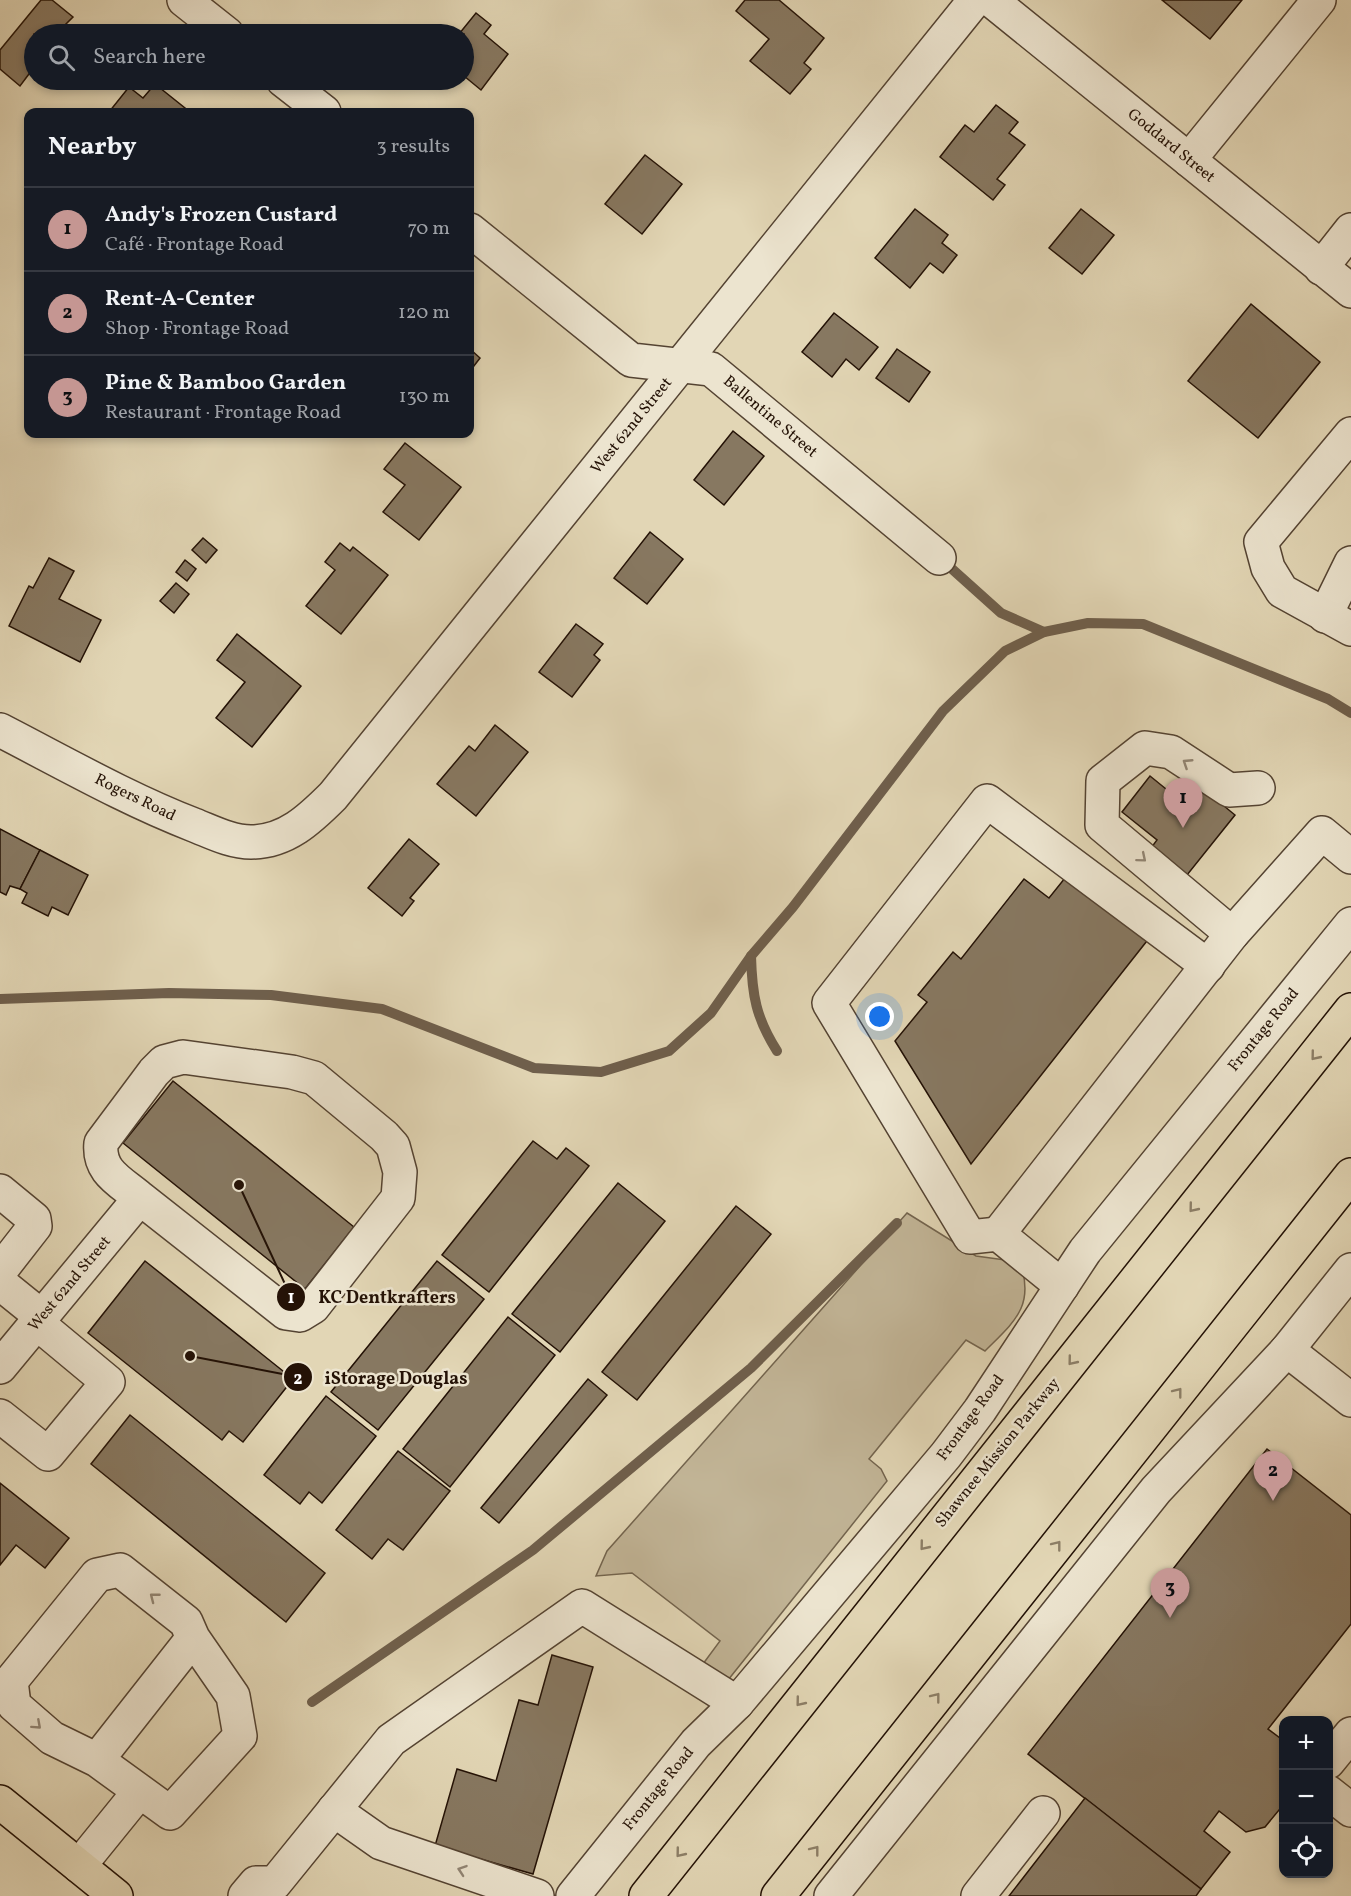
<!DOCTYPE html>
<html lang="en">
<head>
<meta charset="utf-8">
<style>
  body { margin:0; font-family:Vollkorn,serif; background:#242831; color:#f1f3f6 }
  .controls { position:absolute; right:18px; bottom:18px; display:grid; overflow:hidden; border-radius:12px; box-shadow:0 3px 9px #0003 }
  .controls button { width:54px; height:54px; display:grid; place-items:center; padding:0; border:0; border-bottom:2px solid #363941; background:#171b24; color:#f1f3f6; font:30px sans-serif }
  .you { position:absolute; left:880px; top:1017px; width:21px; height:21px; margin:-15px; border:4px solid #fff; border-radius:50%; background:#1a73e8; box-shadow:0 0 0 9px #1a73e833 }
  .badge { display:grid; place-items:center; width:39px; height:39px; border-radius:50%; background:#c59692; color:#111; font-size:20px; font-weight:700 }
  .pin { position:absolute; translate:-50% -50px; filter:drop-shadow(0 2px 3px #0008) }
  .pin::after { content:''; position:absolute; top:32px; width:21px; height:18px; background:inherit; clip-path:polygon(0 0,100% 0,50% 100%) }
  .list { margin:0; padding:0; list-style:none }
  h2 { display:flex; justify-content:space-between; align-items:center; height:78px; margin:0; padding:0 24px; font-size:26px }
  h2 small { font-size:20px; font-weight:400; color:#9ea1a6 }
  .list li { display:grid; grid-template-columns:39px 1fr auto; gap:18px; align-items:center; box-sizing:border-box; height:84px; padding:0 24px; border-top:2px solid #363941 }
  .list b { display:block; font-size:22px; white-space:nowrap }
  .list p { margin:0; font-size:20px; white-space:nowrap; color:#9ea1a6 }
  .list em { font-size:20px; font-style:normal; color:#9ea1a6 }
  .icon { flex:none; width:33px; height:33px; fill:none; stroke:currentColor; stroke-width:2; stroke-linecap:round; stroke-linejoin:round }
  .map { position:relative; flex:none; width:1351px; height:1896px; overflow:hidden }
  .search { position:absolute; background:#171b24; box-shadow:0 3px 9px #0003; left:24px; top:24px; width:450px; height:66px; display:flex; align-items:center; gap:15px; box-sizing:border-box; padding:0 21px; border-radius:33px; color:#9ea1a6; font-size:22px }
  .panel { position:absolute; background:#171b24; box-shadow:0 3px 9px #0003; left:24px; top:108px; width:450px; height:330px; border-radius:12px }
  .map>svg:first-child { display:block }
  .green { fill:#c2b597; stroke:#73644e; stroke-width:1.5 }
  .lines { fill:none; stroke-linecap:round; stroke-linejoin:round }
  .stream { stroke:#6f5f4c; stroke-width:10 }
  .building { fill:#877861; stroke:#241206; stroke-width:1.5 }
  .minor-casing { stroke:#544332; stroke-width:36 }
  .major-casing { stroke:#241206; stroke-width:36 }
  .highway-casing { stroke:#241206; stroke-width:36 }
  .minor { stroke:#ece4cf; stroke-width:33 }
  .major { stroke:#e2d6b5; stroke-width:33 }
  .highway { stroke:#e2d6b5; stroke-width:33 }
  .oneway { stroke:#928675 }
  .oneway2 { stroke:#8c7e66 }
  .labels { text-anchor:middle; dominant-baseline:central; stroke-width:5; stroke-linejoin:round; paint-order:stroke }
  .street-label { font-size:16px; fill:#241206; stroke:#ece4cf }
  .leader { fill:none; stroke:#241206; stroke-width:2 }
  .callout-dot { fill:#241206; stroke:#ece4cf; stroke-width:2 }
  .mark-label { font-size:18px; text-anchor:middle; font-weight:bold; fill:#fff }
  .callout-label { font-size:18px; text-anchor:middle; font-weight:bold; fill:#241206; stroke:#ece4cf; stroke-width:5; stroke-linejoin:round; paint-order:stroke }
</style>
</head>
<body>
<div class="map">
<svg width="1351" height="1896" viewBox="0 0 1351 1896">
  <rect width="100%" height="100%" fill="#e2d6b5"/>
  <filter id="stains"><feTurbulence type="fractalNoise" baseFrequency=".00333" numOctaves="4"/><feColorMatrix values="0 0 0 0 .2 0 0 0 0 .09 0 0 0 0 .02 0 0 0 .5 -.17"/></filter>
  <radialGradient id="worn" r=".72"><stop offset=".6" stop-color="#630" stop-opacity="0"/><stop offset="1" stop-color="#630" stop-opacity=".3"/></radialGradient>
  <path class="green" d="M907,1213L976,1256L1020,1262C1035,1306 1015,1321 985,1351L966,1340L869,1459L881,1469L887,1481L728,1680L700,1668L720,1641L632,1573L596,1576L607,1551Z"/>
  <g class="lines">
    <g class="stream">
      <polyline points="942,560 1001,613 1044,632"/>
      <path d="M751,956C752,995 756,1018 777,1051"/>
      <polyline points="0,999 169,993 271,995 382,1009 534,1068 601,1072 669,1051 711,1013 751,956 793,907 943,711 1005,651 1044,632 1088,623 1143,624 1328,699 1351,713"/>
      <polyline points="312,1702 533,1550 751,1368 897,1223"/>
    </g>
  </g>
  <g class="building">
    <polygon points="41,0 52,0 73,17 66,24 79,34 34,34 34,72 32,70 20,86 0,69 0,50"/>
    <polygon points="745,0 779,0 824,38 804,63 811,69 790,94 750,61 769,39 736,11"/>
    <polygon points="1162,0 1242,0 1210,39"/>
    <polygon points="476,13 491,25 484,34 508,54 481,90 464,76 464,34 459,34"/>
    <polygon points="155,84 190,112 109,112 129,87 143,98"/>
    <polygon points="996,105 1018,122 1009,133 1025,145 997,179 1005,185 993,200 940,157 965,125 974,132"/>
    <polygon points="645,155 682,184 642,234 605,204"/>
    <polygon points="915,209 948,235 942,243 957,255 943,273 930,263 910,288 875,258"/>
    <polygon points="1081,209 1114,235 1082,274 1049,248"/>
    <polygon points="1251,304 1320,362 1258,438 1188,381"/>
    <polygon points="834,313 878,347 859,370 846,359 832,377 802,352"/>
    <polygon points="470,349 480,358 470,371"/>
    <polygon points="897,349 930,372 909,402 876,378"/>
    <polygon points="733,431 764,456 724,505 694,480"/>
    <polygon points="405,443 461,487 419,540 383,512 405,485 384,469"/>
    <polygon points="650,532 683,559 647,604 614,578"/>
    <polygon points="203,538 217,550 206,563 192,550"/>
    <polygon points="340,543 350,551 353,547 388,575 341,634 306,606 335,570 325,562"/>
    <polygon points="49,558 74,571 59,599 101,620 80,662 9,626 29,586 33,588"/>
    <polygon points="185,560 196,569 187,581 176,572"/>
    <polygon points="176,583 189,594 174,613 160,601"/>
    <polygon points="576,624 603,644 594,655 600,660 572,697 539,672"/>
    <polygon points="237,634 301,686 252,747 216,718 245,682 217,660"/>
    <polygon points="495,725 528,752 476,816 437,784 469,746 475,751"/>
    <polygon points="1150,776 1187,806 1202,788 1235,815 1183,880 1148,852 1157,840 1122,812"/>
    <polygon points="0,829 40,850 20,889 10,886 6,895 0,892"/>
    <polygon points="409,839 439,864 410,898 414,901 402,916 368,888"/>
    <polygon points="40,850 88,875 68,915 52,907 48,916 22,903 27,893 20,889"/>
    <polygon points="1069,873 1150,937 971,1164 895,1041 927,1002 918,995 953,952 961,959 1024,879 1049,898"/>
    <polygon points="173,1081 354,1227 305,1289 123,1143"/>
    <polygon points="533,1141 557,1159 566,1148 589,1166 489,1292 442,1255"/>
    <polygon points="618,1183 665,1221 560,1352 512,1314"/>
    <polygon points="736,1206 771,1234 637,1400 602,1372"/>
    <polygon points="145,1261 293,1379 243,1442 229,1431 222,1440 88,1333"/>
    <polygon points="437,1261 484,1299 378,1430 331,1392"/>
    <polygon points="508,1317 555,1355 450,1487 403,1449"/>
    <polygon points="588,1379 607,1395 499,1523 481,1508"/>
    <polygon points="326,1396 376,1436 322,1503 309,1492 300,1504 264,1475"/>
    <polygon points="130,1415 325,1573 286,1622 91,1464"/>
    <polygon points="1267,1449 1351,1515 1351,1624 1268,1729 1284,1741 1284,1804 1265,1827 1246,1832 1219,1811 1204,1831 1230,1852 1201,1889 1028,1754"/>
    <polygon points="398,1451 450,1491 403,1550 388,1539 372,1559 336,1530"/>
    <polygon points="0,1483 69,1538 45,1568 16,1545 0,1565"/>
    <polygon points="552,1655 593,1667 533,1874 435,1846 457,1769 496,1781 519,1700 538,1705"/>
    <polygon points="1085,1798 1201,1889 1196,1896 1009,1896"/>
  </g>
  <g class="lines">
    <g class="minor-casing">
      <g id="minor">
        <polyline points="184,0 227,34"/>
        <polyline points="991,0 1351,291"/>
        <polyline points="283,80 324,112"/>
        <polyline points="1189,160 1319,0"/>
        <polyline points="470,230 631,360 711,369 939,558"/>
        <polyline points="1321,268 1351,230"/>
        <polyline points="1351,434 1261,542 1268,568 1282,591 1351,629"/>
        <polyline points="1325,616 1351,563"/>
        <path d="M0,730C64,763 127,799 194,825C212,832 231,842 251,842C286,842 310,819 333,796L975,0"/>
        <polyline points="1232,934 1102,825 1103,781 1145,748 1171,752 1229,790 1258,788"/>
        <polyline points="0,1191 34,1219 35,1226 0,1271"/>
        <polyline points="998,1234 1232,934 1322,833 1351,857"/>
        <polyline points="0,1283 42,1317"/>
        <polyline points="1062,1286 998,1234 970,1237 829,1003 987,801 1208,966"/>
        <polyline points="1287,1350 1351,1400"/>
        <path d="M0,1367L140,1198L286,1313L300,1315L313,1307L398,1198L400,1172L393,1146L384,1136L314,1078L292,1072L183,1057L164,1062L154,1072L101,1143C98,1172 120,1181 140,1198"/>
        <polyline points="0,1416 48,1454 108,1382 37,1323"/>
        <polyline points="97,1760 193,1638 233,1696 240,1736 170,1813 97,1760 52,1738 14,1705 11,1681 97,1575 120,1570 186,1622 193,1638"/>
        <polyline points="1328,1762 1351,1734"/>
        <polyline points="1328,1792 1351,1810"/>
        <polyline points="334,1810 381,1843 537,1896"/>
        <polyline points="79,1866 139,1792"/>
        <polyline points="245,1896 256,1883 275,1883 391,1740 582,1606 737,1703"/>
        <polyline points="573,1896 696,1743 737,1703 946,1455 980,1410 1085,1251 1351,924"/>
        <polyline points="831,1896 1156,1490 1287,1350 1351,1270"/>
        <polyline points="978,1896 1043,1813"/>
      </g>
    </g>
    <g class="major-casing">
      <polyline id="major" points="0,1802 116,1896"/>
    </g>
    <g class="highway-casing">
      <g id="highway">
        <polyline points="646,1896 1351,1010"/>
        <polyline points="778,1896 1351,1175"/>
      </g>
    </g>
    <use href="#minor" class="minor"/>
    <use href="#major" class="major"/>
    <use href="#highway" class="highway"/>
  </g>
  <defs><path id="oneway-chevron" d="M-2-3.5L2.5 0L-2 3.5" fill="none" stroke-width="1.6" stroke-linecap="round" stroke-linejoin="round" transform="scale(1.5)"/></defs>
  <g class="oneway">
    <use href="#oneway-chevron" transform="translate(1187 763) rotate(-147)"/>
    <use href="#oneway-chevron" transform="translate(1142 858) rotate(40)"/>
    <use href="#oneway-chevron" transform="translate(154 1597) rotate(-142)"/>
    <use href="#oneway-chevron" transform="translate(37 1725) rotate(42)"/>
    <use href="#oneway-chevron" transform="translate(462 1870) rotate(-161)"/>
  </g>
  <g class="oneway2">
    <use href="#oneway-chevron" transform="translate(1315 1056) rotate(129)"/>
    <use href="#oneway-chevron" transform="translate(1193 1208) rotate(129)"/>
    <use href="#oneway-chevron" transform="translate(1072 1361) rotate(129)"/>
    <use href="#oneway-chevron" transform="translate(1178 1392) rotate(-52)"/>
    <use href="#oneway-chevron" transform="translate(1057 1545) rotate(-52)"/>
    <use href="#oneway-chevron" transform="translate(924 1546) rotate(129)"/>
    <use href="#oneway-chevron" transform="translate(936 1697) rotate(-52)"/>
    <use href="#oneway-chevron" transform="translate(800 1702) rotate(129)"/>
    <use href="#oneway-chevron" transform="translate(815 1850) rotate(-52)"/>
    <use href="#oneway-chevron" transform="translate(680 1853) rotate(129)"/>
  </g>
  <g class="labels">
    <g class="street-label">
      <text transform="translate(1171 146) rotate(39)">Goddard Street</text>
      <text transform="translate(770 417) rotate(40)">Ballentine Street</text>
      <text transform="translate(632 426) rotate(-51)">West 62nd Street</text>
      <text transform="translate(135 798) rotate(26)">Rogers Road</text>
      <text transform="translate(1264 1030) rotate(-51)">Frontage Road</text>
      <text transform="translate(70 1284) rotate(-50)">West 62nd Street</text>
      <text transform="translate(971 1418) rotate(-54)">Frontage Road</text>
      <text transform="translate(998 1453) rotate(-51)">Shawnee Mission Parkway</text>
      <text transform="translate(659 1789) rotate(-51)">Frontage Road</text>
    </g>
  </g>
  <path class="leader" d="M239 1185L291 1297M190 1356L298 1377"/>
  <g class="callout-dot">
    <circle cx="239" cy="1185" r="6"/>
    <circle cx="190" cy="1356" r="6"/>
    <circle cx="291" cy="1297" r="15"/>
    <circle cx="298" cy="1377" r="15"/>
  </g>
  <g class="mark-label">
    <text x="291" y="1303">1</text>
    <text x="298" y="1384">2</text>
  </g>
  <g class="callout-label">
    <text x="387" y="1303">KC Dentkrafters</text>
    <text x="396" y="1384">iStorage Douglas</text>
  </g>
  <rect width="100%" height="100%" filter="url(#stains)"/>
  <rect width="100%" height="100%" fill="url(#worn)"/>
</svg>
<div class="controls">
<button>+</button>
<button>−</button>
<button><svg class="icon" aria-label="locate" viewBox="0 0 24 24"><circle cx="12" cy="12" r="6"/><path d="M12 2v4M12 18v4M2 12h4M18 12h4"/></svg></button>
</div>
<div class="you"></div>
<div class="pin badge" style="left:1183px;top:828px">1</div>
<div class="pin badge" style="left:1273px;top:1501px">2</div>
<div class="pin badge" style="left:1170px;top:1618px">3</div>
<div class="search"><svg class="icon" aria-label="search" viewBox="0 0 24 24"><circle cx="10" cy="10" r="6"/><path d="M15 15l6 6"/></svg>Search here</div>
<section class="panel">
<h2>Nearby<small>3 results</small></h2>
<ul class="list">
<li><span class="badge">1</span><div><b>Andy's Frozen Custard</b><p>Café · Frontage Road</p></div><em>70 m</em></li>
<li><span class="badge">2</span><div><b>Rent-A-Center</b><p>Shop · Frontage Road</p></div><em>120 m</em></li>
<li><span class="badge">3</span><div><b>Pine &amp; Bamboo Garden</b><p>Restaurant · Frontage Road</p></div><em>130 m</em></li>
</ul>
</section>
</div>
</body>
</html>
